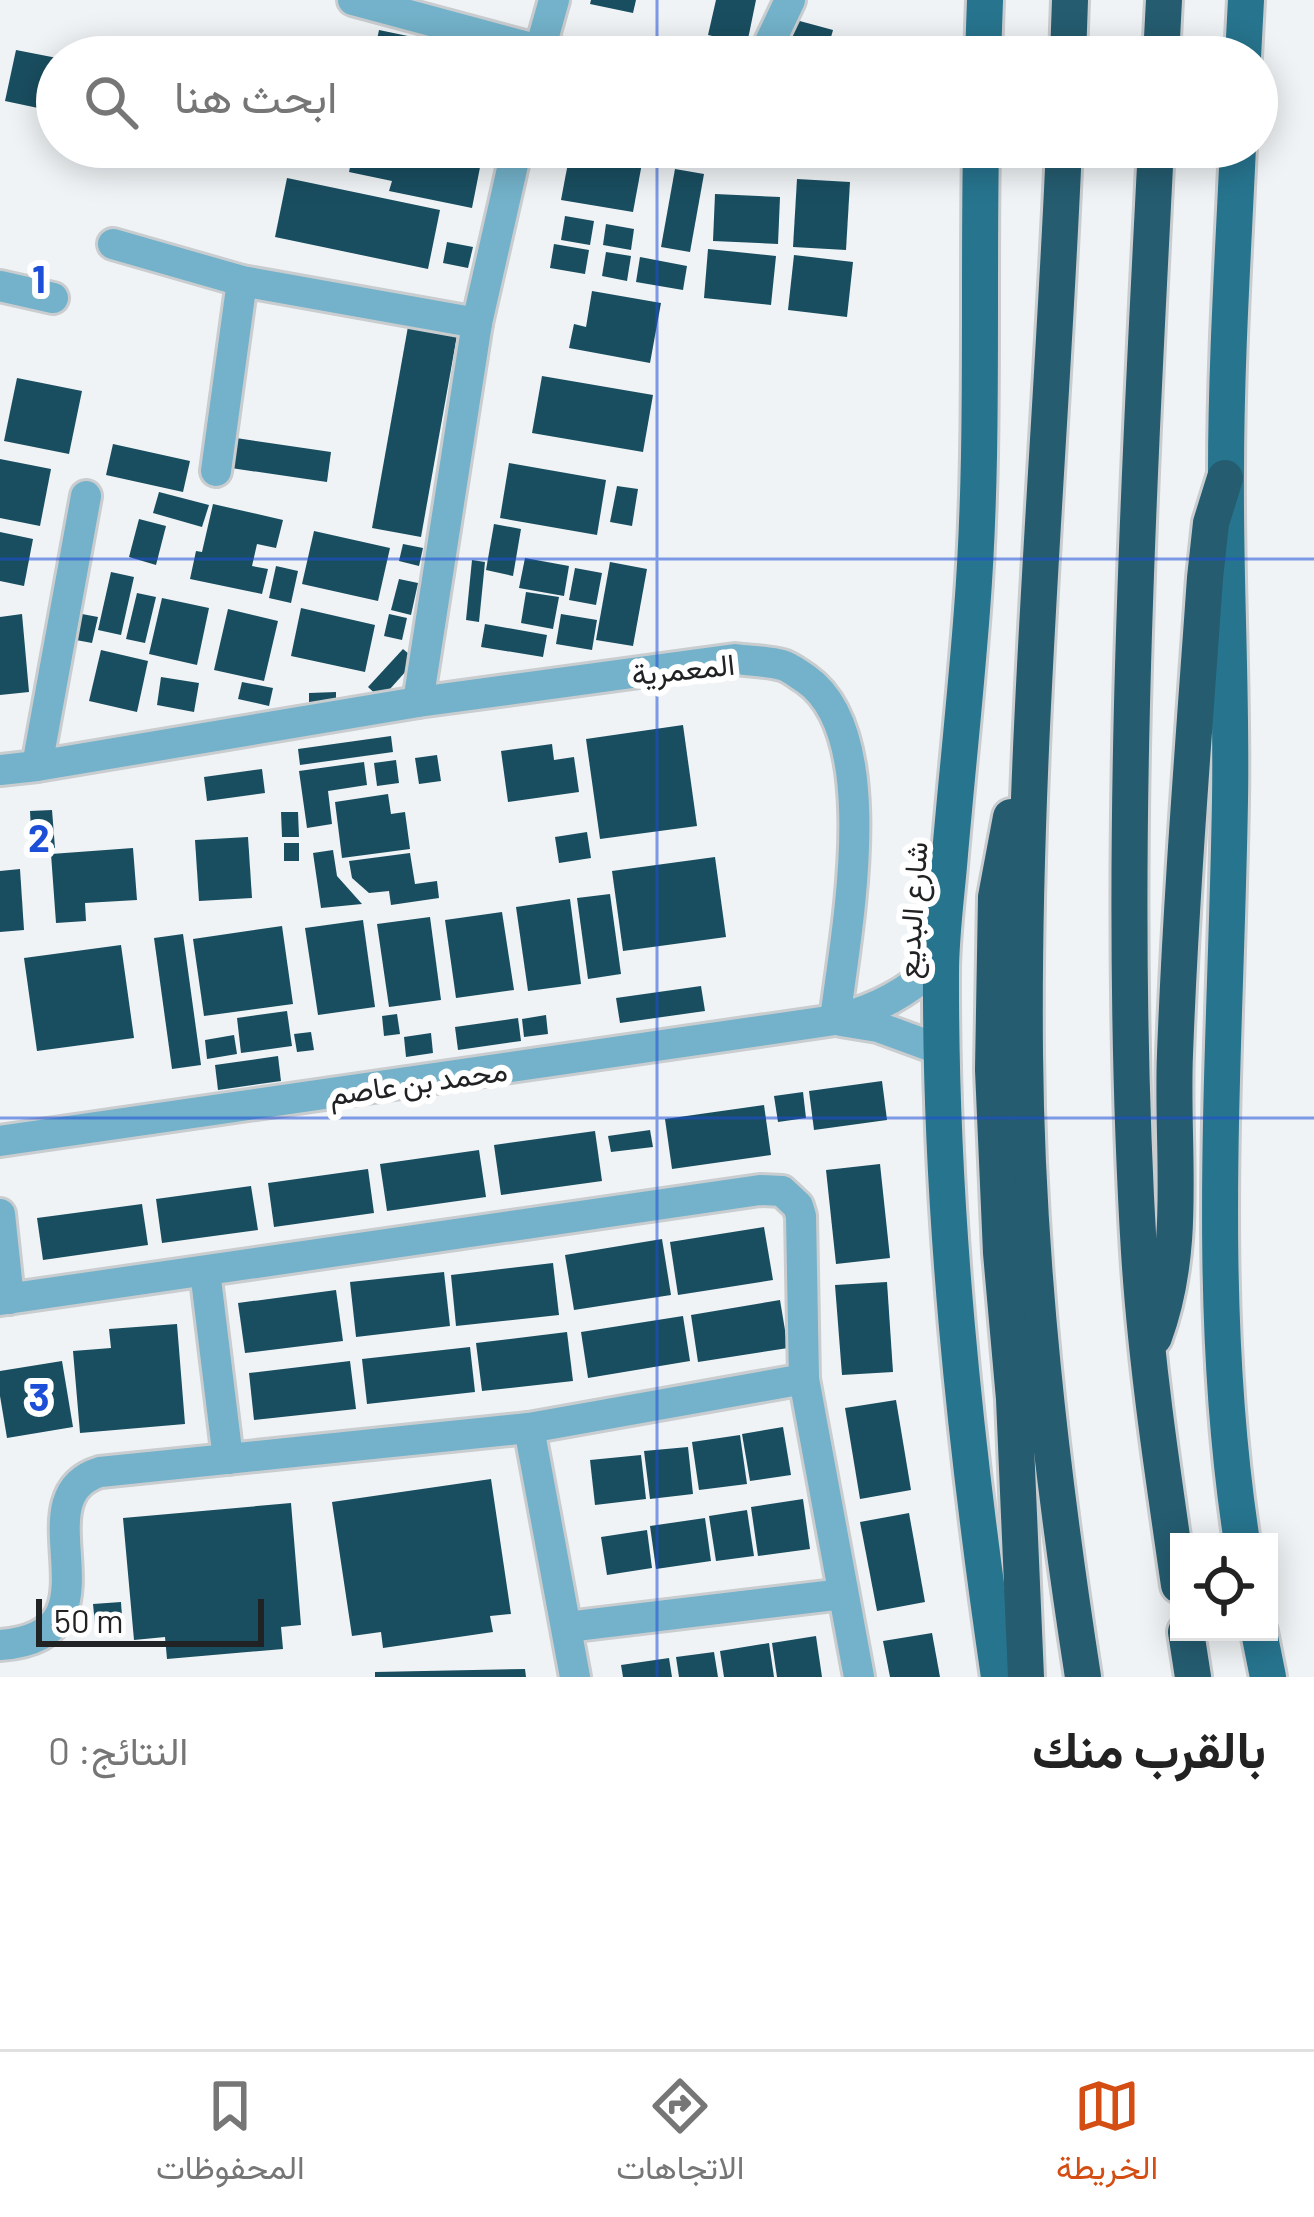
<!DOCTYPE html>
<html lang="ar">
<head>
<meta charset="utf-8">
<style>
  body { margin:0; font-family:Barlow,Vazirmatn,sans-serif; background:#f6f6f6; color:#222; direction:rtl }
  .controls { position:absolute; right:36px; bottom:36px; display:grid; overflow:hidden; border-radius:0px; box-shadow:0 6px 30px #0003 }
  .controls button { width:108px; height:108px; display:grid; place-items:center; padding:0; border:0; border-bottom:3px solid #e0e0e0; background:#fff; color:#222; font:60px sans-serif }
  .scale { position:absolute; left:36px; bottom:30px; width:228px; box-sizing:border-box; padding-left:12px; border:6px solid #212223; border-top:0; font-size:33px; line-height:42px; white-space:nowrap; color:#212223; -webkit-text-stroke:9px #fff; paint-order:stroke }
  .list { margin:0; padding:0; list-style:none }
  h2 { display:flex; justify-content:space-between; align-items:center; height:156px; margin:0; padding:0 48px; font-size:51px }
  h2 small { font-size:39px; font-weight:400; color:#767676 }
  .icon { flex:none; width:66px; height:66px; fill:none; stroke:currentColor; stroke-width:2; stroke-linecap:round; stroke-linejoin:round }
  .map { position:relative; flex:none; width:1314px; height:1677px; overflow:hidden; direction:ltr }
  .search { position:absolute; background:#fff; box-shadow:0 6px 30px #0003; left:36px; right:36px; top:36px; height:132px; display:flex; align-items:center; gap:30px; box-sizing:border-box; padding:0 42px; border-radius:66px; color:#767676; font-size:45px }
  .sheet { height:372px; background:#fff }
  nav { display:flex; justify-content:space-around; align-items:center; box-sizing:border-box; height:168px; border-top:3px solid #e0e0e0; background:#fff; font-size:33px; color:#767676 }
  nav a { display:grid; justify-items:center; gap:6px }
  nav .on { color:#d44e14 }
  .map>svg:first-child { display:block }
  .building { fill:#194e60 }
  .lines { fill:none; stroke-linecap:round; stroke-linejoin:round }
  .minor-casing { stroke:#cacdcf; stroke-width:36 }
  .major-casing { stroke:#cacdcf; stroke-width:42 }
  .highway-casing { stroke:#cacdcf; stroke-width:42 }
  .minor { stroke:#73b2ca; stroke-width:30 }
  .major { stroke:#27748e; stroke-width:36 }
  .highway { stroke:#255c70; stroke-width:36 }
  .grid { fill:none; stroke:#1d4ed8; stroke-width:3; stroke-opacity:0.55 }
  .labels { text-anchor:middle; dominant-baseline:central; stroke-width:12; stroke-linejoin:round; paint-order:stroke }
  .street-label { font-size:30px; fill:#212223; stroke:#fff }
  .grid-label { font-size:39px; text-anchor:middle; font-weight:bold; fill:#1d4ed8; stroke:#fff; stroke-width:12; stroke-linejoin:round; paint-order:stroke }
</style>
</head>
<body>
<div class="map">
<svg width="1314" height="1677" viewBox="0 0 1314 1677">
  <rect width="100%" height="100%" fill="#eff3f5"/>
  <g class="building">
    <polygon points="591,0 636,0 633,13 590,4"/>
    <polygon points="716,0 756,0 747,44 708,35"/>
    <polygon points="796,20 833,30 826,55 788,44"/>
    <polygon points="379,30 446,44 444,57 390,57 374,54"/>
    <polygon points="216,48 249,55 249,57 214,57"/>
    <polygon points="16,50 57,58 57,112 5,101"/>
    <polygon points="281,147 315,147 313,156"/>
    <polygon points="354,147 484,147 472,208 389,191 392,181 349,172"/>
    <polygon points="571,147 645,147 633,212 561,200"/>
    <polygon points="789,147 809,149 808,164 788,163"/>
    <polygon points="675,169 704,174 690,252 661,247"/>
    <polygon points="287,178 440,210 428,269 275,237"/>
    <polygon points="797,179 850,182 846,250 793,247"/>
    <polygon points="715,194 780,197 778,244 713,241"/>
    <polygon points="565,216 594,221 590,245 561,240"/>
    <polygon points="606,224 634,229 631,250 603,245"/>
    <polygon points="447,242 473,247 468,268 443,263"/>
    <polygon points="554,244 589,250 585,274 550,268"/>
    <polygon points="708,249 776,256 771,305 704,298"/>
    <polygon points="606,252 631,256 627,281 602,276"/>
    <polygon points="794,255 853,262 847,317 788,310"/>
    <polygon points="640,257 687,266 683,290 636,282"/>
    <polygon points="592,291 661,303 650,363 569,348 574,324 586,327"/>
    <polygon points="409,321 458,330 421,537 372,528"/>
    <polygon points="542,376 653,395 643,452 532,433"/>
    <polygon points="17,378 82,391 69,454 4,441"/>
    <polygon points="236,438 331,452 327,482 231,468"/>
    <polygon points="113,444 190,461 183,492 106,475"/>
    <polygon points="0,459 51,469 40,526 0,518"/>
    <polygon points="509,463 606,480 597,535 500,518"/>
    <polygon points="617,486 638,489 632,526 610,522"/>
    <polygon points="159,492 209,505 202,527 153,513"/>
    <polygon points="213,504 283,520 276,548 257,544 252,566 268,569 262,594 190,579 196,551 202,552"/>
    <polygon points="139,519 166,526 156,565 129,557"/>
    <polygon points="494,524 521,529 513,576 486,570"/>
    <polygon points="314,531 390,548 378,601 302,584"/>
    <polygon points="0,532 33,539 24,586 0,581"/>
    <polygon points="403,544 423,548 419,566 399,561"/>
    <polygon points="525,558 569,566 564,596 519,588"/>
    <polygon points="472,560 485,562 479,622 466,620"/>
    <polygon points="610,562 647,569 633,646 596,640"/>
    <polygon points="276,566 298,571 291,603 269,598"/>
    <polygon points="575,568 602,573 596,605 569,600"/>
    <polygon points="111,572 134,577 121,635 98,630"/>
    <polygon points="399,579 418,583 411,615 391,610"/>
    <polygon points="526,592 559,597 553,629 521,623"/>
    <polygon points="137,593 156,597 145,643 126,639"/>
    <polygon points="162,598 209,608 197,665 149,654"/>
    <polygon points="301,608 375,625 365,672 291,656"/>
    <polygon points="228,609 278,621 264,681 214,670"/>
    <polygon points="22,614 29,692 0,695 0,617"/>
    <polygon points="82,614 98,617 92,643 76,640"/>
    <polygon points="389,614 407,618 402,640 384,636"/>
    <polygon points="561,614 597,620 592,650 556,644"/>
    <polygon points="485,624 547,635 543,657 481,647"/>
    <polygon points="403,649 416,660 381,699 368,687"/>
    <polygon points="101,650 148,661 137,712 89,701"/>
    <polygon points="161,677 199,683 194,712 157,705"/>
    <polygon points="242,682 273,688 269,706 238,699"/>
    <polygon points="336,692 336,709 309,709 309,693"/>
    <polygon points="683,725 697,826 600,839 586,739"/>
    <polygon points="391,736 393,752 300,765 298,749"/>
    <polygon points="552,744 554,760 574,757 579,792 508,802 501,751"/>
    <polygon points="437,755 441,781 419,784 415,758"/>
    <polygon points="396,760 399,783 377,786 374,763"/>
    <polygon points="364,762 367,785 328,791 332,824 307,828 299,771"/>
    <polygon points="262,769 265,793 207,801 204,777"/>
    <polygon points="388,794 391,814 405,812 410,849 342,858 335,802"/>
    <polygon points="52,810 55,848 32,849 30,811"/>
    <polygon points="281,812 298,812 299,837 282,837"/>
    <polygon points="587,832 591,858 559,863 555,837"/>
    <polygon points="248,837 252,898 199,901 195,840"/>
    <rect x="284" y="843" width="15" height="18"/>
    <polygon points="133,848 137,900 85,903 86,921 56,923 51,854"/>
    <polygon points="333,850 337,876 362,904 321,908 313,853"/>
    <polygon points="410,853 415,884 437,881 439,898 391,905 389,891 369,893 352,878 349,861"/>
    <polygon points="715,857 726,937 623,951 612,871"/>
    <polygon points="20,869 24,930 0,932 0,871"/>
    <polygon points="610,894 621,974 588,979 577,898"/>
    <polygon points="570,899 581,984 528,991 516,907"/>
    <polygon points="502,912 514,990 456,998 445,920"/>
    <polygon points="430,917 441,1000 389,1007 377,924"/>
    <polygon points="363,920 375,1007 318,1015 305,928"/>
    <polygon points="282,926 293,1004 204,1016 193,939"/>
    <polygon points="183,934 201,1065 172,1069 154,938"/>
    <polygon points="121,945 134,1038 37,1051 24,958"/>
    <polygon points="701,986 705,1011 620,1023 616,998"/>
    <polygon points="287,1011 292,1046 241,1053 237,1018"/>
    <polygon points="397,1014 400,1034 384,1036 382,1016"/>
    <polygon points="546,1015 548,1034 524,1037 522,1019"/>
    <polygon points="518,1018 521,1041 458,1050 455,1027"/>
    <polygon points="311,1032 314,1050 297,1052 294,1034"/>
    <polygon points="431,1033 433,1053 406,1057 404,1037"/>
    <polygon points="234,1035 237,1054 207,1059 205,1040"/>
    <polygon points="278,1056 281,1081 218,1090 215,1065"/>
    <polygon points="882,1081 887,1120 814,1130 809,1091"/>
    <polygon points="803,1092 806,1118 778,1122 774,1096"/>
    <polygon points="764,1105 771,1155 672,1169 665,1119"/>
    <polygon points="650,1130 653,1147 611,1152 608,1136"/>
    <polygon points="595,1131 602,1181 501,1195 494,1145"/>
    <polygon points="479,1150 486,1197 387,1211 380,1164"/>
    <polygon points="880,1164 890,1258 836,1264 826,1170"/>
    <polygon points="368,1169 374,1213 274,1227 268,1183"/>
    <polygon points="251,1186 258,1230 162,1243 156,1199"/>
    <polygon points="142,1204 148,1245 43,1260 37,1218"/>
    <polygon points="764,1227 773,1280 678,1295 670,1242"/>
    <polygon points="662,1239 671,1295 574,1310 565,1255"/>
    <polygon points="553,1263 559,1315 456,1326 451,1275"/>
    <polygon points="444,1272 450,1326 356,1337 350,1282"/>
    <polygon points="887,1282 893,1372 842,1375 835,1285"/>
    <polygon points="336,1290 343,1341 245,1353 238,1303"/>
    <polygon points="780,1300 788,1348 698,1362 691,1315"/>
    <polygon points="683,1316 690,1361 588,1378 581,1332"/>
    <polygon points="177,1324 185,1424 80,1433 73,1351 111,1348 109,1329"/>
    <polygon points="567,1332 573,1381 482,1391 476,1343"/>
    <polygon points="470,1347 475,1392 367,1404 362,1359"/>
    <polygon points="62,1361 73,1427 7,1438 0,1396 0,1371"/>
    <polygon points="350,1361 356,1409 254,1420 249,1373"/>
    <polygon points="896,1400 911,1490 860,1499 845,1408"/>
    <polygon points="783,1427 791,1475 750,1481 742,1434"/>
    <polygon points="740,1435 747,1484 699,1490 692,1442"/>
    <polygon points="688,1447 693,1494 650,1499 644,1451"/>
    <polygon points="641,1455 646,1499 595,1505 590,1460"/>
    <polygon points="491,1479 511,1614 490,1616 493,1632 383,1648 381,1632 352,1636 332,1502"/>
    <polygon points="803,1499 810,1549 758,1556 751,1507"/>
    <polygon points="291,1503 301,1625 281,1627 283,1649 167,1659 165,1637 134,1640 123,1518"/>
    <polygon points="747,1510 754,1556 716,1561 709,1516"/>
    <polygon points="909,1513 925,1602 877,1611 860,1522"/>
    <polygon points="705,1518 711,1561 656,1569 650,1526"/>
    <polygon points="647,1530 652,1568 607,1575 601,1537"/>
    <polygon points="121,1602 123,1632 96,1635 93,1604"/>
    <polygon points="932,1633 940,1677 890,1677 883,1641"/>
    <polygon points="816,1636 822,1677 777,1677 772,1643"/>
    <polygon points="769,1643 774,1677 724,1677 720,1651"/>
    <polygon points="714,1652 718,1677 679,1677 676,1657"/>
    <polygon points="669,1658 672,1677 623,1677 621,1665"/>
    <polygon points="525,1669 526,1677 375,1677 375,1672"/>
  </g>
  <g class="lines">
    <g class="minor-casing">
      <g id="minor">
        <polyline points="353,0 539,50 581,57"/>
        <polyline points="538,57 554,0"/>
        <polyline points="763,57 790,0"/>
        <polyline points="113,244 242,281 477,323"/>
        <polyline points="0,286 53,298"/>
        <polyline points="216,471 242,281"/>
        <polyline points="418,702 477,323 517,147"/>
        <polyline points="37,766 86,496"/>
        <path d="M0,770L37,766L418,702L735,659C750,661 768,661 782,665C790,667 798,674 806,679C886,735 845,936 835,1020"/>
        <polyline points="841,1021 878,1027 941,1050"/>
        <path d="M0,1141L835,1020C880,1008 905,993 940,964"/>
        <polyline points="0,1214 9,1299"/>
        <polyline points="205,1271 228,1459"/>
        <polyline points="0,1300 760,1190 782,1191 798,1206 801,1216 804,1379 859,1677"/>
        <polyline points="529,1428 575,1677"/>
        <polyline points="567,1627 843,1594"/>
        <path d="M0,1645C130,1636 14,1498 100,1472L529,1428L804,1379"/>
      </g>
    </g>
    <g class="major-casing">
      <g id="major">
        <polyline points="983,57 985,0"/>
        <polyline points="1243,57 1246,0"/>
        <path d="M981,147C978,301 984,456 972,610C966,691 957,773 950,854C947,893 941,933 941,972C940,1208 965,1444 999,1677"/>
        <path d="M1238,147C1233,256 1226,364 1226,473C1225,582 1232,691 1230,800C1226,1047 1204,1297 1242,1542"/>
        <polyline points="1259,1632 1268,1677"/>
      </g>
    </g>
    <g class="highway-casing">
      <g id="highway">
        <polyline points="1068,57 1070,0"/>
        <polyline points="1161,57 1164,0"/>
        <path d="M1064,147C1051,449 1022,751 1025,1054C1027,1263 1051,1470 1083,1677"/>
        <path d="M1156,147C1137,514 1117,885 1139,1252C1146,1363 1163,1475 1179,1585"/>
        <polyline points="1011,817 996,897 993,1070 1001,1253 1014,1399 1026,1677"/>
        <path d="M1154,1337C1188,1245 1171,1150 1175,1054C1181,895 1194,736 1205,578L1211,523L1225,478"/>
        <polyline points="1186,1632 1193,1677"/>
      </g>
    </g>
    <use href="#minor" class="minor"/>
    <use href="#major" class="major"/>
    <use href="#highway" class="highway"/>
  </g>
  <path class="grid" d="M657,0V57M657,147V1677M0,559H1314M0,1118H1314"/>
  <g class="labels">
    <g class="street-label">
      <text transform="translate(683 668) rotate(-6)">المعمرية</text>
      <text transform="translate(911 910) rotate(-86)">شارع البديع</text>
      <text transform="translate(418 1081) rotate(-8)">محمد بن عاصم</text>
    </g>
  </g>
  <g class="grid-label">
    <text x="39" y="293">1</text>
    <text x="39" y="852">2</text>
    <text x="39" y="1411">3</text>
  </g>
</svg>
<div class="controls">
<button><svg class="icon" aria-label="locate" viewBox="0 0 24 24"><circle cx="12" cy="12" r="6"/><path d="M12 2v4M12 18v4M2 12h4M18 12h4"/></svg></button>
</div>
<div class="scale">50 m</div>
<div class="search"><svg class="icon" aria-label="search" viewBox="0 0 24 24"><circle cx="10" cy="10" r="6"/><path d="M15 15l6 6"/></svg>ابحث هنا</div>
</div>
<section class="sheet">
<h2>بالقرب منك<small>النتائج: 0</small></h2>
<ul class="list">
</ul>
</section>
<nav>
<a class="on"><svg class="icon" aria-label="map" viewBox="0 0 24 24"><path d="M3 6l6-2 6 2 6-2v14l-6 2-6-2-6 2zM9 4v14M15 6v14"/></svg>الخريطة</a>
<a><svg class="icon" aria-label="directions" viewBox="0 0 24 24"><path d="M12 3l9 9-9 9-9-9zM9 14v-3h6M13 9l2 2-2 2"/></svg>الاتجاهات</a>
<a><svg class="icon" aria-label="saved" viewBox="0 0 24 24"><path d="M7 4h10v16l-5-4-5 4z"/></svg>المحفوظات</a>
</nav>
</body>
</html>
